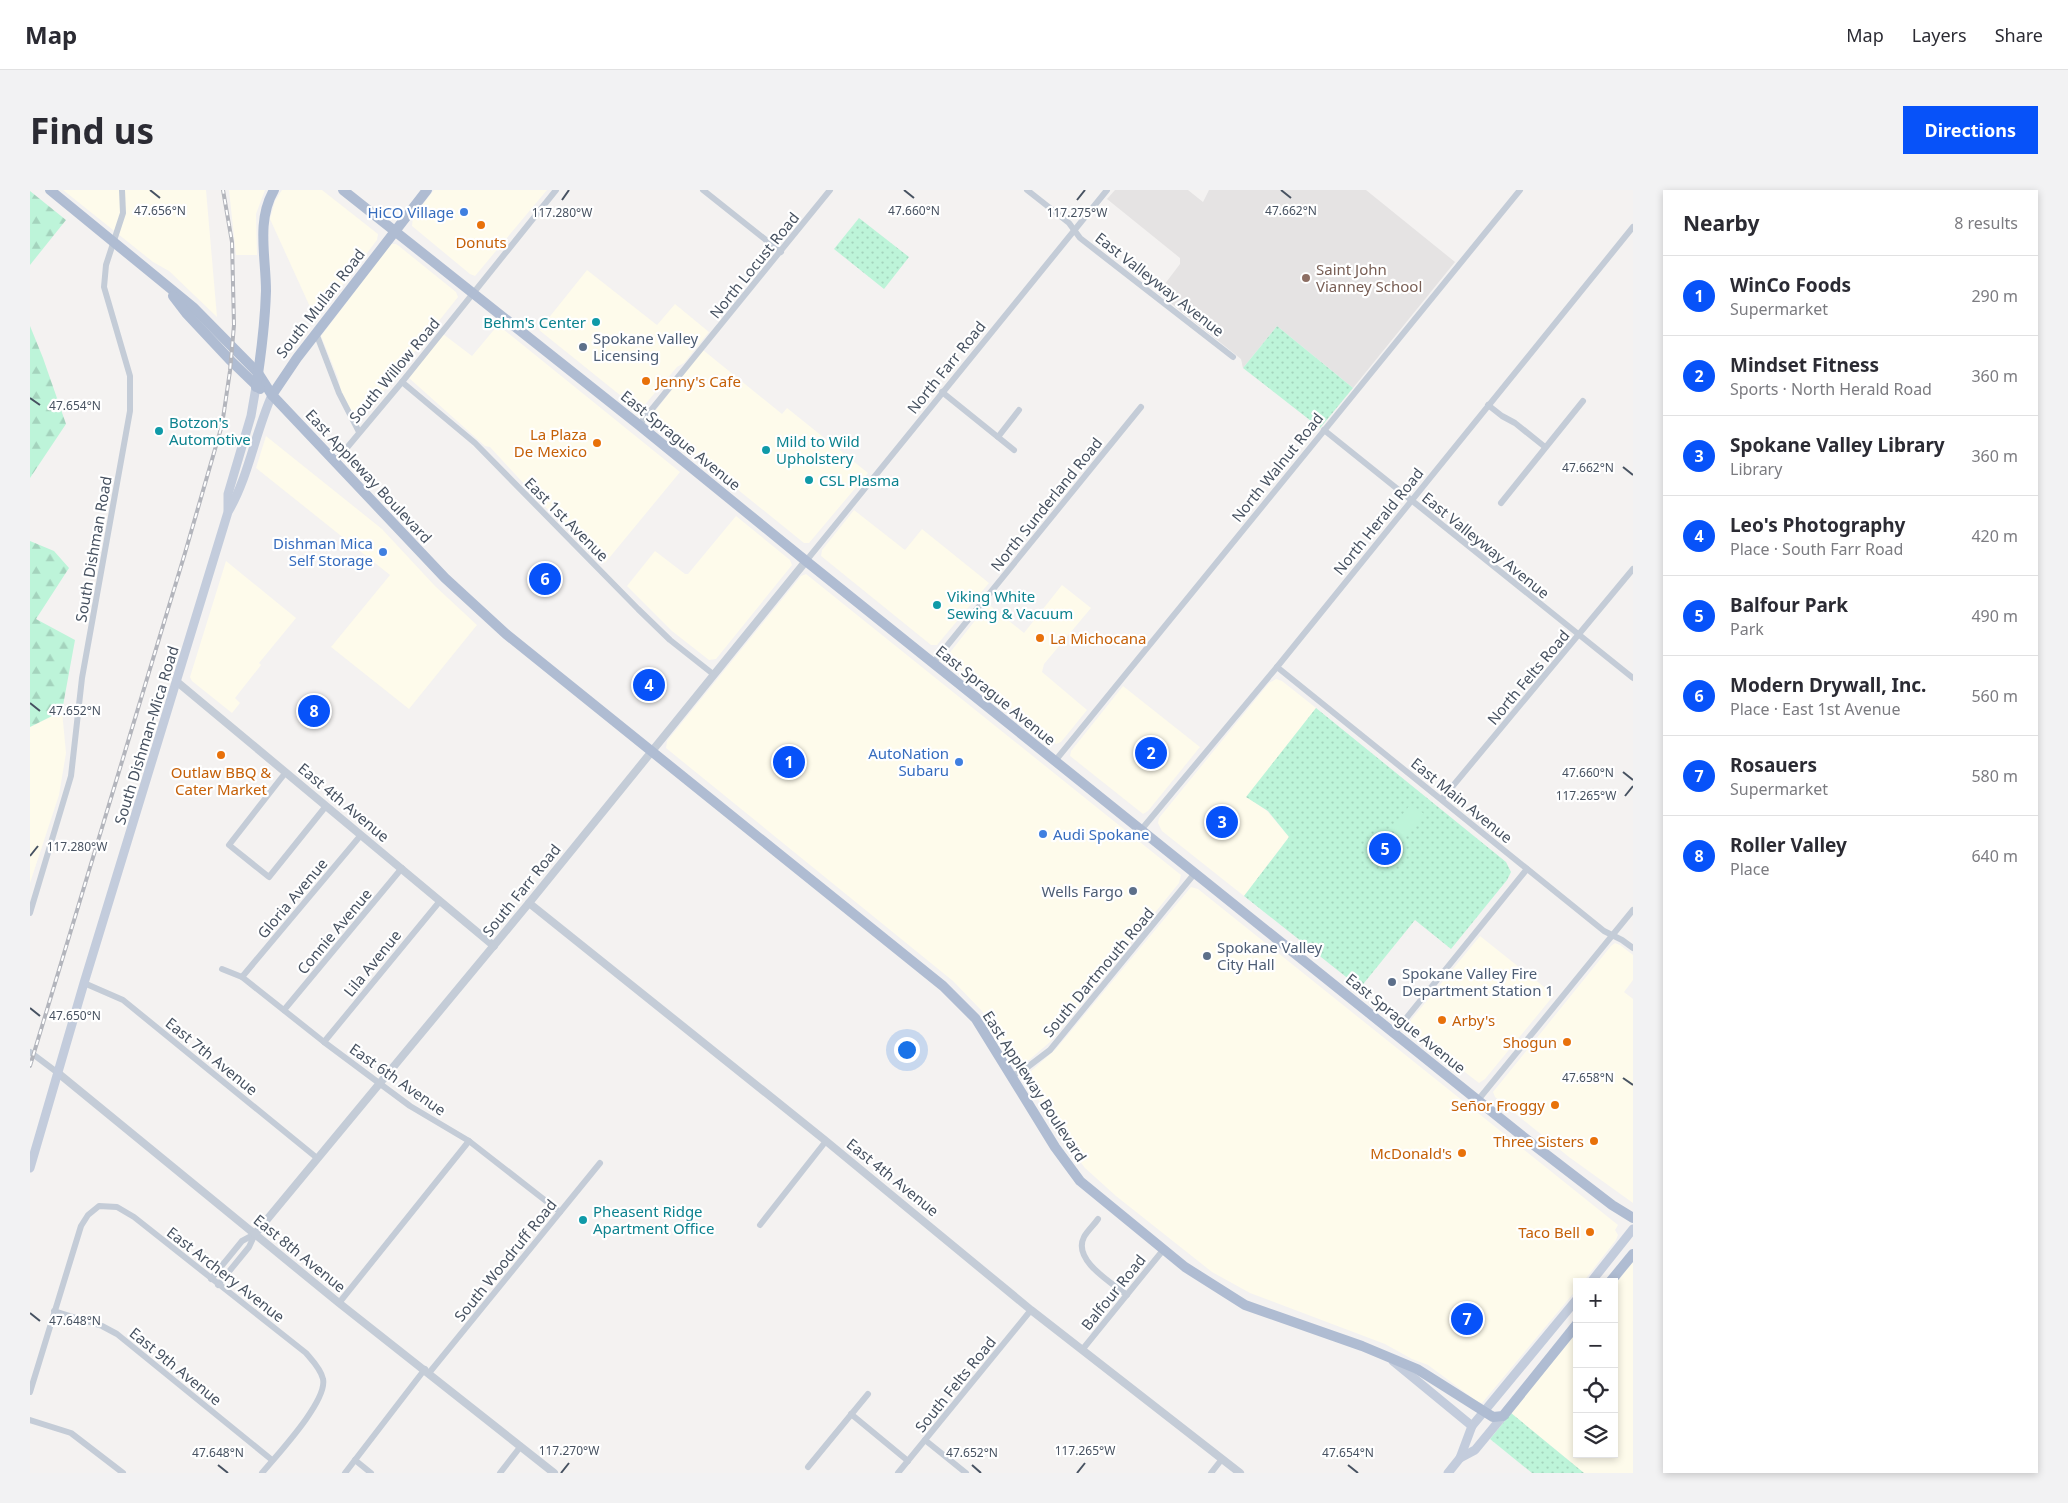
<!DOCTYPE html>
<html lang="en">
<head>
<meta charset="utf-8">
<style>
  body { margin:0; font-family:"Noto Sans",sans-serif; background:#f2f2f3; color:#2b2b33 }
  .controls { position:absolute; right:15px; bottom:15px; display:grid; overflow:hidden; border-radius:0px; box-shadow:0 2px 8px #0003 }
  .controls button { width:45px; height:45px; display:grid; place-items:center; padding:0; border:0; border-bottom:1px solid #e1e1e2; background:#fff; color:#2b2b33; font:25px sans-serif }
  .you { position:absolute; left:876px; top:859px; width:18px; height:18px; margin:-12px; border:4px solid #fff; border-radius:50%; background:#1a73e8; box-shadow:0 0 0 8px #1a73e833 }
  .badge { display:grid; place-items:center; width:32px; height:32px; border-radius:50%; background:#0752f9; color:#fff; font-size:16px; font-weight:700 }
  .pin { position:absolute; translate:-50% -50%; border:2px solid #fff; box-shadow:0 1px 5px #0006 }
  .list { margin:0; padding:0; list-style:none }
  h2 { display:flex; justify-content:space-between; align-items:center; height:65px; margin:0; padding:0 20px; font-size:21px }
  h2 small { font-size:16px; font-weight:400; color:#7c7c81 }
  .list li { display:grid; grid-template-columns:32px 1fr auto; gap:15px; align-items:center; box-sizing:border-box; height:80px; padding:0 20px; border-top:1px solid #e1e1e2 }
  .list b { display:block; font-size:19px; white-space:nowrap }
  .list p { margin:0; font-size:16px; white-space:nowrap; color:#7c7c81 }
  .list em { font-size:16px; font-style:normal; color:#7c7c81 }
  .icon { flex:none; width:28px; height:28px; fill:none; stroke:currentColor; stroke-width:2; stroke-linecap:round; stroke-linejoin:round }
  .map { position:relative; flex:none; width:1603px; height:1283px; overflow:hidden; border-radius:0px }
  header { display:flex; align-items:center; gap:30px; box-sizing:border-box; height:70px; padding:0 25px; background:#fff; border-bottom:1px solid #e1e1e2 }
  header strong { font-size:24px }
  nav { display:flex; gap:28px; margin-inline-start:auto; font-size:18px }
  .intro { display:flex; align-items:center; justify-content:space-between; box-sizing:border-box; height:120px; padding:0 30px }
  h1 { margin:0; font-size:35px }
  .button { padding:12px 22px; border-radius:0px; background:#0752f9; color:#fff; font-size:18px; font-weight:700 }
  main { display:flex; gap:30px; padding:0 30px }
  aside { flex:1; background:#fff; border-radius:0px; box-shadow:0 2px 8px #0003 }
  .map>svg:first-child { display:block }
  .commercial { fill:#fefbeb }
  .education { fill:#e5e3e3 }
  .grass { fill:url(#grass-dots) }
  .forest { fill:url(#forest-firs) }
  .garden { fill:#bdf4d9 }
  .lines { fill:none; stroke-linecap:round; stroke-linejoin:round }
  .minor { stroke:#c4ccd7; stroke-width:6 }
  .tertiary { stroke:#c4ccd7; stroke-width:8 }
  .secondary { stroke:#c3ccdc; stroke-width:9 }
  .primary { stroke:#afbcd2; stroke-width:10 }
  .rail-casing { stroke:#b3b5bc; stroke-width:4 }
  .rail { stroke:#fff; stroke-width:2; stroke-dasharray:5.5; stroke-linecap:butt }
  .ticks { fill:none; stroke:#475261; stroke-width:2 }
  .shop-dot { fill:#3f7fe0; stroke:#fff; stroke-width:2 }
  .food-dot { fill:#e8710a; stroke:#fff; stroke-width:2 }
  .education-dot { fill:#8d6e63; stroke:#fff; stroke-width:2 }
  .culture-dot { fill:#0f9aa8; stroke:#fff; stroke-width:2 }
  .service-dot { fill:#5c6f8a; stroke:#fff; stroke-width:2 }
  .labels { text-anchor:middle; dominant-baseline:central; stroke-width:4.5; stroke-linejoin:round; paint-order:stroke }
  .shop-label { font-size:15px; fill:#366cbe; stroke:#fff; text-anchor:end }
  .food-label { font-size:15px; fill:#c56008; stroke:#fff; text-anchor:end }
  .street-label { font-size:15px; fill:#475261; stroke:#fff }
  .education-label { font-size:15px; fill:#785e54; stroke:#fff; text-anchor:start }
  .culture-label { font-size:15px; fill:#0d838f; stroke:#fff; text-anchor:start }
  .service-label { font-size:15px; fill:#4e5e75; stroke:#fff; text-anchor:start }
  .ticks-label { font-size:12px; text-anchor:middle; fill:#475261; stroke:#fff; stroke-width:4.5; stroke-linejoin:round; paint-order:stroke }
</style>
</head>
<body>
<header>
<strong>Map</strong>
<nav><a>Map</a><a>Layers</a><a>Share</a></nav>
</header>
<div class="intro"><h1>Find us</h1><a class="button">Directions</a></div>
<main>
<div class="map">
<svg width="1603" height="1283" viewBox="0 0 1603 1283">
  <defs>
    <pattern id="grass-dots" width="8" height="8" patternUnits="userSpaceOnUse" patternTransform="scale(1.25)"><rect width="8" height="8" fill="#bdf4d9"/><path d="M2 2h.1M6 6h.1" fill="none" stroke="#a4d3bd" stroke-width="1.8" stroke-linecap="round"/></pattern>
    <pattern id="forest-firs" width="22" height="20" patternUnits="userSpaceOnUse" patternTransform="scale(1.25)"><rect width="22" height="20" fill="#bdf4d9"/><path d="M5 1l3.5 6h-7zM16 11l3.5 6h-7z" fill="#a4d3bd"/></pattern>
  </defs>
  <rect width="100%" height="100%" fill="#f4f2f1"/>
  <g class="commercial">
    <polygon points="33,0 176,0 187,127 139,81 123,72"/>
    <polygon points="199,0 235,0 226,24 227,65 206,65"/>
    <polygon points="252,0 292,0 348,44 347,50 286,130 240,29 245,11"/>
    <polygon points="404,0 517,0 445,86 440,84 382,36 383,27"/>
    <polygon points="361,54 366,54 369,56 426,102 428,107 332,228 327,229 324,227 311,201 308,188 291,146"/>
    <polygon points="557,80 627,135 645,114 679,142 654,173 647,177 612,218 606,218 509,140"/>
    <polygon points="468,135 650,282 575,373 531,329 521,323 460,257 455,256 379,188 413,144 442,166"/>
    <polygon points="673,160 752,224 757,218 838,283 779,353 774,353 624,232 622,225"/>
    <polygon points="236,246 352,339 405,396 447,435 379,519 301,457 360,385 226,278"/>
    <polygon points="824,320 875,360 892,339 959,393 907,455 901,455 791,366 792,360"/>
    <polygon points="706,326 760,370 762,375 686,469 679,470 642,441 597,396 625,361 655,384 658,384"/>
    <polygon points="196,371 266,428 229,473 231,475 205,508 210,513 202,523 162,491 160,487"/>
    <polygon points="776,384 1151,685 1149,693 1020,852 999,870 993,872 983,869 952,821 923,791 636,558 637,551 771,386"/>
    <polygon points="1032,395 1061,418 1014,474 1012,482 1057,520 1031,552 1026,554 920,470 918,465 958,414 994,443"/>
    <polygon points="1246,489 1252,491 1286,518 1217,607 1237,621 1259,647 1214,706 1132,641 1128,633 1129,628 1239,493"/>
    <polygon points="1093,496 1170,557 1118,621 1113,624 1040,566 1041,561"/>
    <polygon points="32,521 36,563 29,605 0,693 0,537"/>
    <polygon points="1161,697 1168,699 1588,1035 1585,1040 1588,1045 1586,1050 1553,1092 1547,1092 1547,1099 1452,1213 1448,1212 1398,1175 1382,1169 1355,1154 1220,1103 1182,1082 1086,1006 1055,978 1037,954 999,895 997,889 999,883 1026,859"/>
    <polygon points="1450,746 1524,805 1455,889 1449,893 1381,840 1379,835 1381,830"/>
    <polygon points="1585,753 1590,755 1603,765 1603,790 1594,802 1603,809 1603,1013 1539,967 1465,907 1463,902 1581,756"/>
    <polygon points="1603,1072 1603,1283 1554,1283 1481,1223 1547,1142 1547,1264 1584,1264 1584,1096"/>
  </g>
  <polygon class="education" points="1085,0 1158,0 1173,12 1179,0 1336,0 1425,72 1323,198 1247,136 1213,178 1211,169 1128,103 1150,74 1150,68 1077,9"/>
  <g class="grass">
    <polygon points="829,28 879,67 854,99 804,59"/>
    <polygon points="1247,136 1323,198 1290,238 1213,178"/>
    <polygon points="1286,518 1476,672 1481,682 1477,690 1421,759 1385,730 1330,798 1214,706 1259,647 1238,621 1216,607"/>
    <polygon points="1481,1223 1554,1283 1502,1283 1460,1249"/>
  </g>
  <g class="forest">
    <polygon points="0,1 36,30 0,75"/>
    <polygon points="0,136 13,168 36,234 0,288"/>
    <polygon points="0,351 24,361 39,378 6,429 45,450 32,521 0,537"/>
  </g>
  <polygon class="garden" points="1381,614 1394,624 1374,649 1361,638"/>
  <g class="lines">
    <g class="minor">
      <polyline points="673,0 751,62"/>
      <polyline points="997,0 1039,33 1050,48 1203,167"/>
      <polyline points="286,143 309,203 329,242"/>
      <polyline points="372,192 445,253 608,419 640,450 683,484"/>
      <polyline points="912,202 984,260"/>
      <polyline points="1458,215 1472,226 1485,233 1515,257"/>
      <polyline points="609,235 800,0"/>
      <polyline points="1294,240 1603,488"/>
      <polyline points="968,247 989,220"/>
      <polyline points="305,272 372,192 526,0"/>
      <polyline points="1471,313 1553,211"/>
      <polyline points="776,371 1077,0"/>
      <polyline points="903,473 1111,217"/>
      <polyline points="1247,477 1574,741 1592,750 1603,758"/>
      <polyline points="1025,571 1490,0"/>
      <polyline points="256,582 199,655 239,687 296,616"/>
      <polyline points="1412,609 1603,379"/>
      <polyline points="1111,640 1247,477 1603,37"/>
      <polyline points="0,723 41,586 52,488 100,221 100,186 74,97 76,75 93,23 92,0"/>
      <polyline points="192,779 212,787 294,852 349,893 380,916 439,951 530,1022"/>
      <polyline points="212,787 331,645"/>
      <polyline points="54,793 93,810 287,968"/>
      <polyline points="254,820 372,678"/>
      <polyline points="1365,842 1497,679"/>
      <polyline points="294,852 410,711"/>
      <polyline points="0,862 28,883"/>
      <polyline points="982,886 995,879 1020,860 1165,683"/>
      <polyline points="1448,910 1603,720"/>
      <path d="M1068,1029C1064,1035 1057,1041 1054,1047C1042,1070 1082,1093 1097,1105"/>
      <polyline points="730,1035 796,951"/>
      <polyline points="181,1089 212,1051 225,1044"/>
      <polyline points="188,1095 219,1057 225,1044"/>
      <polyline points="309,1113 439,951"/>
      <polyline points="24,1121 72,1136 87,1144 242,1270"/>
      <polyline points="1052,1160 1134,1059"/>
      <polyline points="399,1183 570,973"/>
      <path d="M0,1202L51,1036L58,1025L69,1016L87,1017L104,1027L276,1163C282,1170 291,1179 293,1189C298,1211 246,1266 232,1283"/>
      <polyline points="821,1224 878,1271"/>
      <polyline points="0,1230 41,1243 93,1283"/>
      <polyline points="895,1250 936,1283"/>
      <polyline points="325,1270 341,1283"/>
      <polyline points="778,1277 838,1204"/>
      <polyline points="315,1283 395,1179"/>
      <polyline points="470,1283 491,1256"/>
      <polyline points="868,1283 1001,1120"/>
      <polyline points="1181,1283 1192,1269"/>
    </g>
    <g class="tertiary">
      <polyline points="146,491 464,756"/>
      <polyline points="499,713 796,951 1001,1120 1210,1283"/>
      <polyline points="28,883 309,1113 524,1283"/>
      <polyline points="225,1044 499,713 776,371"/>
    </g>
    <g class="secondary">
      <polyline points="198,320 198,304 221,226 226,197"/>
      <path d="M0,978L54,793L198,322C219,286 225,243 242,205"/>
      <polyline points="1561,1092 1603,1039"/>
      <polyline points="1363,1171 1442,1236"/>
      <polyline points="1430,1268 1445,1260 1473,1226"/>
      <polyline points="1418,1283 1430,1268 1442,1236 1547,1109"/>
    </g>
    <g class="primary">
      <polyline points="20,0 163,117 228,183 242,205 415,388 476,444 913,796 946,829 1025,957 1050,991 1155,1077 1215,1115 1332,1156 1387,1179 1463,1227 1473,1226 1547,1134"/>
      <polyline points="313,0 609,235 776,371 1496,949 1582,1015 1603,1028"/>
      <polyline points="143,106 156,123 201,171 230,199"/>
      <path d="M226,197C231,165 235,134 236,101C236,67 226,31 244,0"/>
      <polyline points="242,205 267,168 397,0"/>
      <polyline points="1580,1092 1603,1064"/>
    </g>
    <g class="rail-casing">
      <polyline id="rail" points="0,876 155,363 192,235 200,181 204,135 202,52 193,0"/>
    </g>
    <use href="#rail" class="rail"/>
  </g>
  <path class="ticks" d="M120,0L130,8M874,0L884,8M1251,0L1261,8M532,10L539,0M1047,10L1055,0M0,208L10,215M1593,277L1603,285M0,513L10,521M1593,582L1603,590M1595,606L1603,596M0,666L8,656M0,818L10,826M1593,888L1603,895M0,1123L10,1131M188,1275L198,1283M942,1275L951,1283M1318,1275L1328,1283M531,1283L539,1273M1047,1283L1055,1273"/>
  <g class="shop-dot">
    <circle cx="434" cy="22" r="5"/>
    <circle cx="353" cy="362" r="5"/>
    <circle cx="929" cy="572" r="5"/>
    <circle cx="1013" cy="644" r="5"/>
  </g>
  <g class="food-dot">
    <circle cx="451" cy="35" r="5"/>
    <circle cx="616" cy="191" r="5"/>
    <circle cx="567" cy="253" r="5"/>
    <circle cx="1010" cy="448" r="5"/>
    <circle cx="191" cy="565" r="5"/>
    <circle cx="1412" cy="830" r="5"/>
    <circle cx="1537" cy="852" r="5"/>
    <circle cx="1525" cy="915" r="5"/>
    <circle cx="1564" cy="951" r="5"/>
    <circle cx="1432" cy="963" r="5"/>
    <circle cx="1560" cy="1042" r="5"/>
  </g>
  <circle class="education-dot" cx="1276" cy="88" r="5"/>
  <g class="culture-dot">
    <circle cx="566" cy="132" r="5"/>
    <circle cx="129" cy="241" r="5"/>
    <circle cx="736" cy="260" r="5"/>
    <circle cx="779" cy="290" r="5"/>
    <circle cx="907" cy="415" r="5"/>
    <circle cx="553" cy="1030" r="5"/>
  </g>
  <g class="service-dot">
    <circle cx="553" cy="157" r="5"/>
    <circle cx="1103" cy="701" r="5"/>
    <circle cx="1177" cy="766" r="5"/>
    <circle cx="1362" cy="792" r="5"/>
  </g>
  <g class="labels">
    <g class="shop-label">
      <text x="424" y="22">HiCO Village</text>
      <text x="343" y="353">Dishman Mica<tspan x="343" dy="17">Self Storage</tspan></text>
      <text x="919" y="563">AutoNation<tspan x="919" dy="17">Subaru</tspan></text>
      <text x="1023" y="644" text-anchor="start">Audi Spokane</text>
    </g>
    <g class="food-label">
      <text x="451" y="52" text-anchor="middle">Donuts</text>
      <text x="626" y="191" text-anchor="start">Jenny's Cafe</text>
      <text x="557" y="244">La Plaza<tspan x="557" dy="17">De Mexico</tspan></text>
      <text x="1020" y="448" text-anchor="start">La Michocana</text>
      <text x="191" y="582" text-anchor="middle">Outlaw BBQ &amp;<tspan x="191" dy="17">Cater Market</tspan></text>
      <text x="1422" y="830" text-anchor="start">Arby's</text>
      <text x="1527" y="852">Shogun</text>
      <text x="1515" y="915">Señor Froggy</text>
      <text x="1554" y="951">Three Sisters</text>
      <text x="1422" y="963">McDonald's</text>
      <text x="1550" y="1042">Taco Bell</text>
    </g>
    <g class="street-label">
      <text transform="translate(724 75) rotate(-51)">North Locust Road</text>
      <text transform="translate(1130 94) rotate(38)">East Valleyway Avenue</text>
      <text transform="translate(290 113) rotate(-52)">South Mullan Road</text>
      <text transform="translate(916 177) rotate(-51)">North Farr Road</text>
      <text transform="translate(364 180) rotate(-50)">South Willow Road</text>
      <text transform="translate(651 250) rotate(39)">East Sprague Avenue</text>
      <text transform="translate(1247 277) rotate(-51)">North Walnut Road</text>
      <text transform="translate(339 286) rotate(47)">East Appleway Boulevard</text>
      <text transform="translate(1016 314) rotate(-51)">North Sunderland Road</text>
      <text transform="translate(537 329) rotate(45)">East 1st Avenue</text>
      <text transform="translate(1348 331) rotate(-51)">North Herald Road</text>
      <text transform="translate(1456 355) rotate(39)">East Valleyway Avenue</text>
      <text transform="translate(63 359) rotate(-80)">South Dishman Road</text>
      <text transform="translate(1498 487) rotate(-50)">North Felts Road</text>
      <text transform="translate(966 505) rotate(39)">East Sprague Avenue</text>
      <text transform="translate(116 545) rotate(-73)">South Dishman-Mica Road</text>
      <text transform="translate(1432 610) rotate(39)">East Main Avenue</text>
      <text transform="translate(314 612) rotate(40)">East 4th Avenue</text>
      <text transform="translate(491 700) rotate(-51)">South Farr Road</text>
      <text transform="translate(262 708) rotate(-50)">Gloria Avenue</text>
      <text transform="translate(304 741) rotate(-50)">Connie Avenue</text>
      <text transform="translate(342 773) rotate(-51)">Lila Avenue</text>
      <text transform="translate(1068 782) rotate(-50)">South Dartmouth Road</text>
      <text transform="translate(1376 833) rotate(39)">East Sprague Avenue</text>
      <text transform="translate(182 866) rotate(39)">East 7th Avenue</text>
      <text transform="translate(368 889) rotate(35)">East 6th Avenue</text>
      <text transform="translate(1005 896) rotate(57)">East Appleway Boulevard</text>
      <text transform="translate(863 987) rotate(39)">East 4th Avenue</text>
      <text transform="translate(270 1063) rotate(39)">East 8th Avenue</text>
      <text transform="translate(475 1070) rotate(-51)">South Woodruff Road</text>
      <text transform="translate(196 1084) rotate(38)">East Archery Avenue</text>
      <text transform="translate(1083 1102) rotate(-51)">Balfour Road</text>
      <text transform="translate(146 1176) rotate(39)">East 9th Avenue</text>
      <text transform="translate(925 1194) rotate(-51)">South Felts Road</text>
    </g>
    <g class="education-label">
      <text x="1286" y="79">Saint John<tspan x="1286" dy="17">Vianney School</tspan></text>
    </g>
    <g class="culture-label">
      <text x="556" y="132" text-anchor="end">Behm's Center</text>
      <text x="139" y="232">Botzon's<tspan x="139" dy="17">Automotive</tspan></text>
      <text x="746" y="251">Mild to Wild<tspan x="746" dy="17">Upholstery</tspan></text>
      <text x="789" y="290">CSL Plasma</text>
      <text x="917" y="406">Viking White<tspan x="917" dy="17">Sewing &amp; Vacuum</tspan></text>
      <text x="563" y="1021">Pheasent Ridge<tspan x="563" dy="17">Apartment Office</tspan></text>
    </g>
    <g class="service-label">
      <text x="563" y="148">Spokane Valley<tspan x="563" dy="17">Licensing</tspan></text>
      <text x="1093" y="701" text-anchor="end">Wells Fargo</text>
      <text x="1187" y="757">Spokane Valley<tspan x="1187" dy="17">City Hall</tspan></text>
      <text x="1372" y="783">Spokane Valley Fire<tspan x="1372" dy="17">Department Station 1</tspan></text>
    </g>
  </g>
  <g class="ticks-label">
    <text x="130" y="25">47.656°N</text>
    <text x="1261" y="25">47.662°N</text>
    <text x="884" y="25">47.660°N</text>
    <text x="532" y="27">117.280°W</text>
    <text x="1047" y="27">117.275°W</text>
    <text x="45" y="220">47.654°N</text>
    <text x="1558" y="282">47.662°N</text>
    <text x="45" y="525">47.652°N</text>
    <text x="1558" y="587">47.660°N</text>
    <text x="1556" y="610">117.265°W</text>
    <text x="47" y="661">117.280°W</text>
    <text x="45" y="830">47.650°N</text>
    <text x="1558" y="892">47.658°N</text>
    <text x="45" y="1135">47.648°N</text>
    <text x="539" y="1265">117.270°W</text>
    <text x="1055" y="1265">117.265°W</text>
    <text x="188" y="1267">47.648°N</text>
    <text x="942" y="1267">47.652°N</text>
    <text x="1318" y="1267">47.654°N</text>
  </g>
</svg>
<div class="controls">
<button>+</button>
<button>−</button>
<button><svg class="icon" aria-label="locate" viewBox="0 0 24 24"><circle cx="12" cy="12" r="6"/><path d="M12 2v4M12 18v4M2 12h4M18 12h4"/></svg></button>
<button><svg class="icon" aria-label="layers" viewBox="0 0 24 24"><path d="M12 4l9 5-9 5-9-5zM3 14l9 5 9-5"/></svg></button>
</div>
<div class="you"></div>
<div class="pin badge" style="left:759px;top:572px">1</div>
<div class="pin badge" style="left:1121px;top:563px">2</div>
<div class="pin badge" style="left:1192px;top:632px">3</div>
<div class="pin badge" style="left:619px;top:495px">4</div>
<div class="pin badge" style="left:1355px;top:659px">5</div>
<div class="pin badge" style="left:515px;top:389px">6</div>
<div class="pin badge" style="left:1437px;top:1129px">7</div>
<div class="pin badge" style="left:284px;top:521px">8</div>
</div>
<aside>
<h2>Nearby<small>8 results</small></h2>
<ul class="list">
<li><span class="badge">1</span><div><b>WinCo Foods</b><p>Supermarket</p></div><em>290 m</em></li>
<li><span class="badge">2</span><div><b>Mindset Fitness</b><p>Sports · North Herald Road</p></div><em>360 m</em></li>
<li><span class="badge">3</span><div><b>Spokane Valley Library</b><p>Library</p></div><em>360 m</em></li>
<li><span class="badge">4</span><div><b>Leo's Photography</b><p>Place · South Farr Road</p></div><em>420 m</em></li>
<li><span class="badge">5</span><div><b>Balfour Park</b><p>Park</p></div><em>490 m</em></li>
<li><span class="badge">6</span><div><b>Modern Drywall, Inc.</b><p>Place · East 1st Avenue</p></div><em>560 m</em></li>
<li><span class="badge">7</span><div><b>Rosauers</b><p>Supermarket</p></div><em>580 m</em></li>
<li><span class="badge">8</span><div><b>Roller Valley</b><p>Place</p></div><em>640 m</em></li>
</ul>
</aside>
</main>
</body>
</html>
